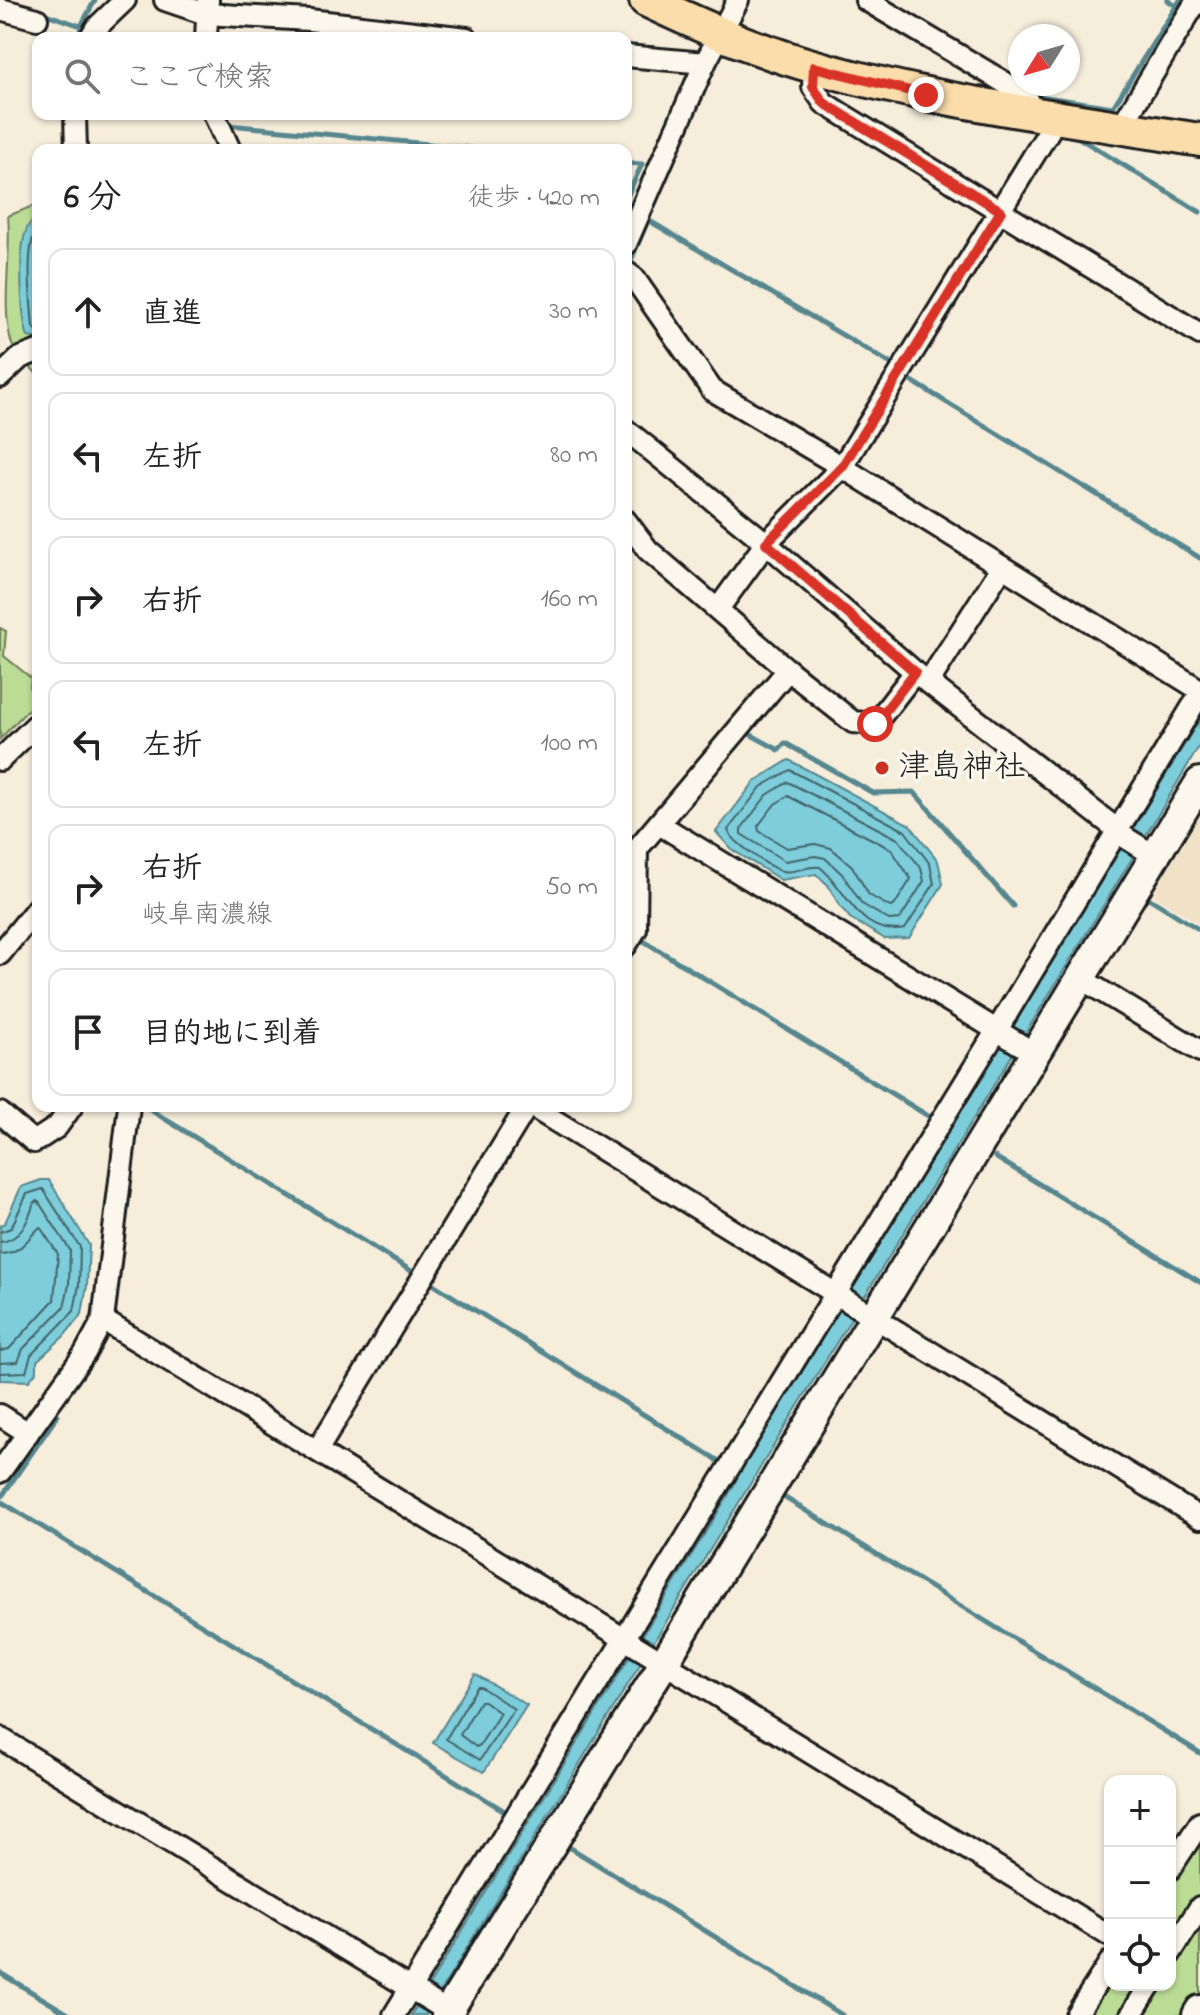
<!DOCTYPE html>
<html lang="ja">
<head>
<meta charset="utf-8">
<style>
  body { margin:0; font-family:"Indie Flower","Klee One",sans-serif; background:#f6f6f6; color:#222 }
  .controls { position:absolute; right:24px; bottom:24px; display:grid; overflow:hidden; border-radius:16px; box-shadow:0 2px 6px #0004 }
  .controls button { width:72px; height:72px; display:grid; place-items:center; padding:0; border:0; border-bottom:2px solid #e0e0e0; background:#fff; color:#222; font:40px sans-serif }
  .compass { position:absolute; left:1008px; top:24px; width:72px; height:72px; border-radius:50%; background:#fff; box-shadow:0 2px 6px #0004; rotate:233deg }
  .stop { position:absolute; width:24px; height:24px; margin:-18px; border:6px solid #d93025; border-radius:50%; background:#fff }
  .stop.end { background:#d93025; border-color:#fff; box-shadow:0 2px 8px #0008 }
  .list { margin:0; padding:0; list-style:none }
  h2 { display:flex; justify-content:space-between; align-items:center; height:104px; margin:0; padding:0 32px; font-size:34px }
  h2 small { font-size:26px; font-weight:400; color:#767676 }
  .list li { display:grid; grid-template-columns:52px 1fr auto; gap:24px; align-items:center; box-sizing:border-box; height:128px; margin:0 16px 16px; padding:0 16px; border:2px solid #e0e0e0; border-radius:16px }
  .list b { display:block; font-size:30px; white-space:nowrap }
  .list p { margin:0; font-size:26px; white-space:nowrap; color:#767676 }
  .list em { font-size:26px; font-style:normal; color:#767676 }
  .icon { flex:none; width:44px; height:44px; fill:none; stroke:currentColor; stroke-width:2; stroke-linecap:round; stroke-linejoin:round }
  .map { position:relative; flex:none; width:1200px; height:2015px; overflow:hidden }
  .search { position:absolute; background:#fff; box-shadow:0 2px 6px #0004; left:32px; top:32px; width:600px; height:88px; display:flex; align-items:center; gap:20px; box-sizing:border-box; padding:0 28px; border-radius:16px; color:#767676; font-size:30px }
  .panel { position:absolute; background:#fff; box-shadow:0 2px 6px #0004; left:32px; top:144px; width:600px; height:968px; border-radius:16px }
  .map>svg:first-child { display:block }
  .built { fill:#f1e2c7 }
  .green { fill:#bbdc95; stroke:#6c7c58; stroke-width:2 }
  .water { fill:#7ecdda; stroke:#57868e; stroke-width:2 }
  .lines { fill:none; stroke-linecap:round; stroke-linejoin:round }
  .shore { stroke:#436368; stroke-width:2 }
  .stream { stroke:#57868e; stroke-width:5 }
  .street-casing { stroke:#1c1c1c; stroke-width:26 }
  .secondary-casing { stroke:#1c1c1c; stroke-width:34 }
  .primary-casing { stroke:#1c1c1c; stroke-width:38 }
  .street { stroke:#fbf7ec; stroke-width:20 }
  .secondary { stroke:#fbf7ec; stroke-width:28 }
  .primary { stroke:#fbddab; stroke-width:32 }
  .route { stroke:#d93025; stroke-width:10 }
  .poi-dot { fill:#c8321e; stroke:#fbf7ec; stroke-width:3 }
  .labels { text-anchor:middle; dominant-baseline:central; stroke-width:7; stroke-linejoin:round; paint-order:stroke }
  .poi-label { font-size:32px; fill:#1c1c1c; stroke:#fbf7ec; text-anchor:start }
</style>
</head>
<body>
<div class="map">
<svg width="1200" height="2015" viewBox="0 0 1200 2015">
  <rect width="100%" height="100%" fill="#f6eddb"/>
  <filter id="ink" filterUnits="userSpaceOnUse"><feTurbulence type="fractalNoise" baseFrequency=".0125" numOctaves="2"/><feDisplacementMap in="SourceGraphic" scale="16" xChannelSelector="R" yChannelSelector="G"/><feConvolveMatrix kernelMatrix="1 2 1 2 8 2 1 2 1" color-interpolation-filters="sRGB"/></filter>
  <g filter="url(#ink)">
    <polygon class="built" points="1197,815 1200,817 1200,924 1148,892 1191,818"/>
    <g class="green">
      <path d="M38,204V375C29,365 14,354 11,341C1,303 12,255 8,216Z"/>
      <polygon points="0,628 6,631 4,656 31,678 30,689 38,699 0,739"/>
      <polygon points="1200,1843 1200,1896 1170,1942 1170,1890"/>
      <polygon points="1200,1915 1200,1993 1186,2015 1136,2015 1155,1985 1170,1985 1170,1962"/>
      <polygon points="1110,1983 1142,1985 1123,2015 1090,2015"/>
    </g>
    <g class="water">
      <path d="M38,217V339L28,337C21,316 18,251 26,231C28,224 32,221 38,217Z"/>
      <polygon points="1200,719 1200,745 1119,880 426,2015 411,2015 733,1487 738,1475 735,1473 737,1469 741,1471"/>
      <polygon points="789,760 910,825 938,861 943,884 909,938 885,939 850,918 839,905 828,885 816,874 781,880 731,849 716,832 755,781"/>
      <polygon points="41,1180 49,1180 89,1245 87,1286 82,1314 64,1336 37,1361 37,1371 29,1381 0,1380 0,1225 5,1223 21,1187"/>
      <polygon points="475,1674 527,1705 484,1772 433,1743"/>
    </g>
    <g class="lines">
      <g class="shore">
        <path d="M38,227C24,247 31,302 33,327L38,331"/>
        <path d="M790,770L905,831L930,864L934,884L905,929C858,937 848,890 820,867C808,865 794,874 782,871C770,868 731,841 728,830L761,787Z"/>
        <polygon points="788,782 898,839 921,868 924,881 900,919 889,920 862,904 842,874 825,858 815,856 785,861 741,834 741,829 767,795"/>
        <polygon points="788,796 891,849 911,879 894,906 890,907 869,895 852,866 831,848 815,844 787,848 759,831 758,826 775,804"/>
        <polyline points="0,1232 11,1228 27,1194 43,1189 80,1247 79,1285 74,1311 31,1355 26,1372 0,1373"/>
        <path d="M0,1242C21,1240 28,1221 34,1203L38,1201L70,1250L69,1285L64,1307L23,1349L18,1362L0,1363"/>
        <path d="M0,1254C22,1253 26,1240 40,1227L58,1254L54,1300L9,1349L0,1351"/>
        <polygon points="477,1687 481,1687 514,1709 480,1760 446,1739"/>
        <polygon points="480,1701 484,1701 500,1713 480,1745 476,1747 460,1735"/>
      </g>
      <g class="stream">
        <polyline points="1167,0 1176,6"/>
        <polyline points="40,12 81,26"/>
        <polyline points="79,38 81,26 95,0"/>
        <polyline points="1039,96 1113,107 1180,0"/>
        <polyline points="926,112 1000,124"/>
        <polyline points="229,125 492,150"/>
        <polyline points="1062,134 1079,138 1200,212"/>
        <polyline points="65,150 66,119"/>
        <polyline points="626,163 642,164 626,199"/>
        <polyline points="630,263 648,220 893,365"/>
        <polyline points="907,378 1200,558"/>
        <polyline points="626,712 629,717 626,720"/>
        <polyline points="744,734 746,732 779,750 785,743 873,793 914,792 1013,906"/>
        <polyline points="626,835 631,838"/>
        <polyline points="1147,897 1200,930"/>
        <polyline points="639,938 933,1119"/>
        <polyline points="144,1106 418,1275"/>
        <polyline points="995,1157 1200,1282"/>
        <polyline points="428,1281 722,1463"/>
        <polyline points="782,1496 1200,1753"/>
        <polyline points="0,1499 58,1415"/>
        <polyline points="0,1501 511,1815"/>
        <polyline points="569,1847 842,2015"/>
        <polyline points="0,1973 70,2015"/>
      </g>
      <g class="street-casing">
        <g id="street">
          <polyline points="165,0 206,14 309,20 467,38"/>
          <polyline points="866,0 1027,96 1026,112"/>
          <polyline points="0,9 37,19"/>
          <polyline points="90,38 96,28 125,0"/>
          <polyline points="206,38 208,0"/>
          <polyline points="626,56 705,63 738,0"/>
          <polyline points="814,67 813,87 824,103 1200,334"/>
          <polyline points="75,114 76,150"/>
          <polyline points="214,114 230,150"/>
          <polyline points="1121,127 1197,0"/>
          <polyline points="626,244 705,63"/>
          <polyline points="626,272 634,278 712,390 842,467 1200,690"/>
          <polyline points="0,377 20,358 38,351"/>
          <polyline points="626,430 766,543 915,672 1119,831"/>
          <polyline points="626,521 648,550 788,670 853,722 875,724 915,672"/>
          <polyline points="718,609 766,543 842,467 1049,131 1053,116"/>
          <polyline points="928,683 1002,567"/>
          <polyline points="0,760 38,723"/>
          <polyline points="659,824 1034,1053"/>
          <polyline points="1118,833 1155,856"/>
          <polyline points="626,945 636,929 637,849 788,670"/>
          <polyline points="0,954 38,907"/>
          <polyline points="1080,978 1200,1051"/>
          <polyline points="531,1106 1200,1518"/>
          <polyline points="0,1113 34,1142 57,1127 72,1106"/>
          <polyline points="103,1320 1110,1936"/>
          <polyline points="0,1415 28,1433"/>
          <polyline points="318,1449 527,1106"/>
          <polyline points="0,1472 85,1353 103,1320 129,1106"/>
          <polyline points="0,1738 454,2015"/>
          <polyline points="1170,1869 1200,1823"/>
          <polyline points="1170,1954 1200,1907"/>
          <polyline points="394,2015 997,1030 1200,694"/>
          <polyline points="1076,2015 1110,1962"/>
          <polyline points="1131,2015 1150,1985"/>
        </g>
      </g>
      <g class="secondary-casing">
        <g id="secondary">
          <polyline points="446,2015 664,1663 1200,782"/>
          <polyline points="1197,2015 1200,2010"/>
        </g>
      </g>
      <g class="primary-casing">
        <path id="primary" d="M646,0C701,26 757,51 816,67C942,103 1071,119 1200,140"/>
      </g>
      <use href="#street" class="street"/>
      <use href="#secondary" class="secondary"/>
      <use href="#primary" class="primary"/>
    </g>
  </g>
  <g class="lines" filter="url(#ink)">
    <polyline class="route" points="875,724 915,672 766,543 842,467 1001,211 824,103 813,87 814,67 926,95"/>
  </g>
  <circle class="poi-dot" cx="882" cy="768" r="8"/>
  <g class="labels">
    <g class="poi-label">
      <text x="898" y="768">津島神社</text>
    </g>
  </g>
</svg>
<div class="controls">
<button>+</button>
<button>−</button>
<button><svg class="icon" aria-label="locate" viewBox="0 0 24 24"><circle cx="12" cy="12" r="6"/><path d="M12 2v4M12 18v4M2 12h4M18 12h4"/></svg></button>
</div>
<svg class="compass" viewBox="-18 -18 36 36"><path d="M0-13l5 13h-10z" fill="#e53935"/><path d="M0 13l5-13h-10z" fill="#767676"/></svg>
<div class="stop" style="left:875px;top:724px"></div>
<div class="stop end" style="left:926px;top:95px"></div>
<div class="search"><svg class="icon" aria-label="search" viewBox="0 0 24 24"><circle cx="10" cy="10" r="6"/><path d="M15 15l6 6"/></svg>ここで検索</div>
<section class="panel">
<h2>6 分<small>徒歩 · 420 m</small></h2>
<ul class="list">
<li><svg class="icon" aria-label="ahead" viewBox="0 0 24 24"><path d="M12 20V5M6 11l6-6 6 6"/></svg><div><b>直進</b></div><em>30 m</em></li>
<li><svg class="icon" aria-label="left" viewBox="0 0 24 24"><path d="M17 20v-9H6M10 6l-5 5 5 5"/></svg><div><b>左折</b></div><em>80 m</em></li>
<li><svg class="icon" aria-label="right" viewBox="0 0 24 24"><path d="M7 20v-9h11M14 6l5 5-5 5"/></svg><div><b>右折</b></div><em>160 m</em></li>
<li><svg class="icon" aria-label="left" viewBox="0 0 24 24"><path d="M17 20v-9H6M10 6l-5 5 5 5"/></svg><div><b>左折</b></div><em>100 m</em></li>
<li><svg class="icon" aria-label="right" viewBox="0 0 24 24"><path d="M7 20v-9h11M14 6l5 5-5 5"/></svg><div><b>右折</b><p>岐阜南濃線</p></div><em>50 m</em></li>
<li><svg class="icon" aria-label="arrive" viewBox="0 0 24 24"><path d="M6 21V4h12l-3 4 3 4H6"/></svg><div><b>目的地に到着</b></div></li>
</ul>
</section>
</div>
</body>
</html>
